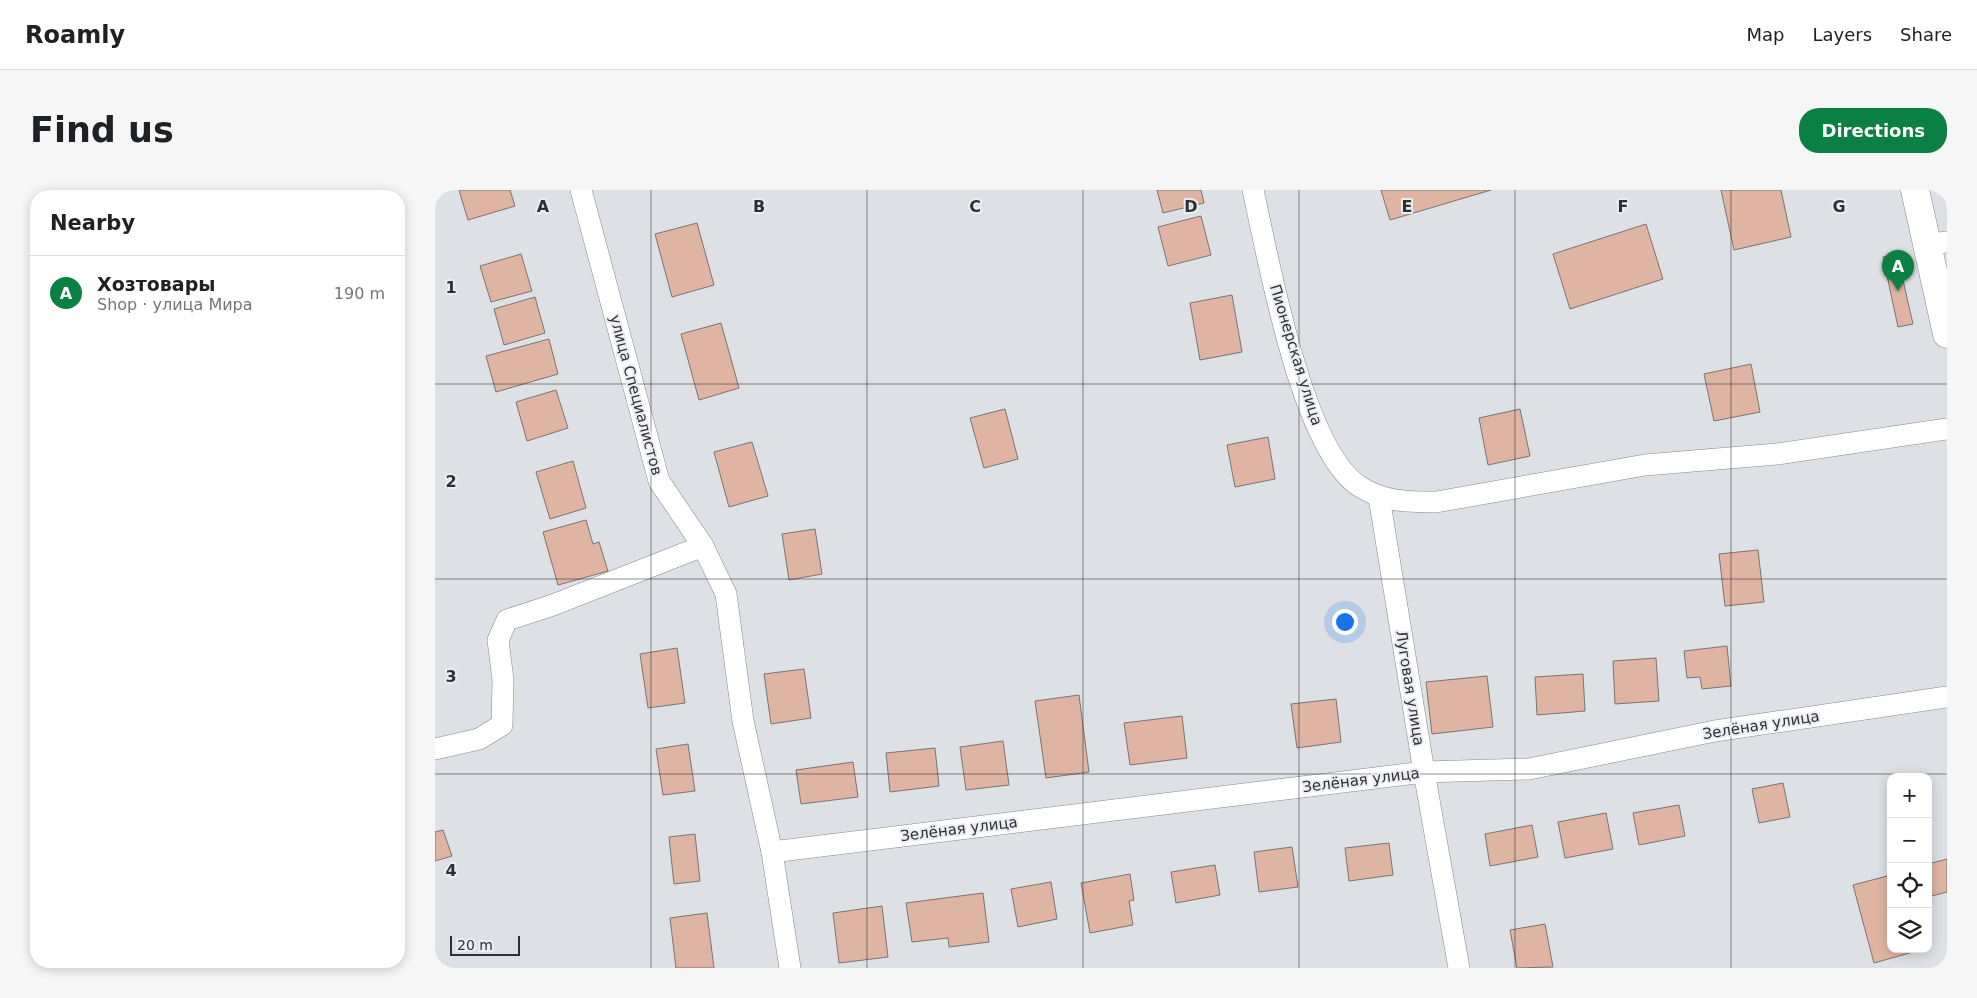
<!DOCTYPE html>
<html lang="en">
<head>
<meta charset="utf-8">
<style>
  body { margin:0; font-family:"DejaVu Sans",sans-serif; background:#f6f6f6; color:#202124 }
  .controls { position:absolute; right:15px; bottom:15px; display:grid; overflow:hidden; border-radius:10px; box-shadow:0 2px 12px #0003 }
  .controls button { width:45px; height:45px; display:grid; place-items:center; padding:0; border:0; border-bottom:1px solid #e0e0e0; background:#fff; color:#202124; font:25px sans-serif }
  .scale { position:absolute; left:15px; bottom:12px; width:70px; box-sizing:border-box; padding-left:5px; border:2px solid #2f3032; border-top:0; font-size:14px; line-height:18px; white-space:nowrap; color:#2f3032; -webkit-text-stroke:4px #eaedf3; paint-order:stroke }
  .you { position:absolute; left:909px; top:431px; width:18px; height:18px; margin:-12px; border:4px solid #fff; border-radius:50%; background:#1a73e8; box-shadow:0 0 0 8px #1a73e833 }
  .badge { display:grid; place-items:center; width:32px; height:32px; border-radius:50%; background:#0b8043; color:#fff; font-size:16px; font-weight:700 }
  .pin { position:absolute; translate:-50% -41px; filter:drop-shadow(0 1px 2px #0008) }
  .pin::after { content:''; position:absolute; top:26px; width:18px; height:15px; background:inherit; clip-path:polygon(0 0,100% 0,50% 100%) }
  .list { margin:0; padding:0; list-style:none }
  h2 { display:flex; justify-content:space-between; align-items:center; height:65px; margin:0; padding:0 20px; font-size:21px }
  h2 small { font-size:16px; font-weight:400; color:#757577 }
  .list li { display:grid; grid-template-columns:32px 1fr auto; gap:15px; align-items:center; box-sizing:border-box; height:75px; padding:0 20px; border-top:1px solid #e0e0e0 }
  .list b { display:block; font-size:19px; white-space:nowrap }
  .list p { margin:0; font-size:16px; white-space:nowrap; color:#757577 }
  .list em { font-size:16px; font-style:normal; color:#757577 }
  .icon { flex:none; width:28px; height:28px; fill:none; stroke:currentColor; stroke-width:2; stroke-linecap:round; stroke-linejoin:round }
  .map { position:relative; flex:none; width:1512px; height:778px; overflow:hidden; border-radius:20px }
  header { display:flex; align-items:center; gap:30px; box-sizing:border-box; height:70px; padding:0 25px; background:#fff; border-bottom:1px solid #e0e0e0 }
  header strong { font-size:24px }
  nav { display:flex; gap:28px; margin-inline-start:auto; font-size:18px }
  .intro { display:flex; align-items:center; justify-content:space-between; box-sizing:border-box; height:120px; padding:0 30px }
  h1 { margin:0; font-size:35px }
  .button { padding:12px 22px; border-radius:20px; background:#0b8043; color:#fff; font-size:18px; font-weight:700 }
  main { display:flex; gap:30px; padding:0 30px }
  aside { flex:1; background:#fff; border-radius:20px; box-shadow:0 2px 12px #0003 }
  .map>svg:first-child { display:block }
  .building { fill:#e0b4a3; stroke:#7a7472 }
  .lines { fill:none; stroke-linecap:round; stroke-linejoin:round }
  .minor-casing { stroke:#84878b; stroke-width:22 }
  .primary-casing { stroke:#84878b; stroke-width:29 }
  .minor { stroke:#fff; stroke-width:21 }
  .primary { stroke:#fff; stroke-width:28 }
  .grid { fill:none; stroke:#2f3032; stroke-width:1; stroke-opacity:0.55 }
  .labels { text-anchor:middle; dominant-baseline:central; stroke-width:4; stroke-linejoin:round; paint-order:stroke }
  .street-label { font-size:15px; fill:#2f3032; stroke:#eaedf3 }
  .grid-label { font-size:16px; text-anchor:middle; font-weight:bold; fill:#2f3032; stroke:#eaedf3; stroke-width:4; stroke-linejoin:round; paint-order:stroke }
</style>
</head>
<body>
<header>
<strong>Roamly</strong>
<nav><a>Map</a><a>Layers</a><a>Share</a></nav>
</header>
<div class="intro"><h1>Find us</h1><a class="button">Directions</a></div>
<main>
<aside>
<h2>Nearby<small></small></h2>
<ul class="list">
<li><span class="badge">A</span><div><b>Хозтовары</b><p>Shop · улица Мира</p></div><em>190 m</em></li>
</ul>
</aside>
<div class="map">
<svg width="1512" height="778" viewBox="0 0 1512 778">
  <rect width="100%" height="100%" fill="#dde0e5"/>
  <g class="building">
    <polygon points="24,0 75,0 80,16 33,30"/>
    <polygon points="722,0 766,0 769,13 728,23"/>
    <polygon points="946,0 1056,0 955,30"/>
    <polygon points="1286,0 1346,0 1356,47 1299,60"/>
    <polygon points="766,26 776,65 733,76 723,37"/>
    <polygon points="262,33 279,95 237,107 220,44"/>
    <polygon points="1211,34 1228,89 1135,119 1118,64"/>
    <polygon points="86,64 97,101 56,112 45,76"/>
    <polygon points="1462,64 1478,134 1463,137 1448,67"/>
    <polygon points="797,105 807,162 765,170 755,113"/>
    <polygon points="100,107 110,143 69,155 59,119"/>
    <polygon points="286,133 304,198 264,210 246,144"/>
    <polygon points="114,149 123,184 61,202 51,166"/>
    <polygon points="1316,174 1325,222 1279,231 1269,184"/>
    <polygon points="121,200 133,238 92,251 81,212"/>
    <polygon points="570,219 583,269 549,278 535,228"/>
    <polygon points="1085,219 1095,266 1053,275 1044,228"/>
    <polygon points="833,247 840,289 800,297 792,255"/>
    <polygon points="317,252 333,306 294,317 279,262"/>
    <polygon points="138,271 151,318 115,329 101,282"/>
    <polygon points="151,330 158,354 164,352 173,381 123,395 108,342"/>
    <polygon points="380,339 387,384 354,390 347,344"/>
    <polygon points="1323,360 1329,412 1290,416 1284,364"/>
    <polygon points="1292,456 1296,496 1267,499 1265,487 1252,488 1249,461"/>
    <polygon points="242,458 250,513 213,518 205,464"/>
    <polygon points="1221,468 1224,511 1180,514 1178,471"/>
    <polygon points="369,479 376,528 336,534 329,484"/>
    <polygon points="1148,484 1150,521 1102,525 1100,487"/>
    <polygon points="1052,486 1058,537 997,544 991,492"/>
    <polygon points="644,505 654,582 611,588 600,511"/>
    <polygon points="901,509 906,552 862,558 856,514"/>
    <polygon points="747,526 752,568 695,575 689,533"/>
    <polygon points="568,551 574,595 531,600 525,557"/>
    <polygon points="253,554 260,601 228,605 221,559"/>
    <polygon points="500,558 504,596 455,602 451,563"/>
    <polygon points="418,572 423,607 366,614 361,580"/>
    <polygon points="1348,593 1355,627 1324,633 1317,599"/>
    <polygon points="1244,615 1250,646 1204,655 1198,623"/>
    <polygon points="1171,623 1178,659 1130,668 1123,632"/>
    <polygon points="1097,635 1103,667 1055,676 1050,644"/>
    <polygon points="8,640 17,666 0,671 0,642"/>
    <polygon points="260,644 265,691 239,694 234,647"/>
    <polygon points="954,653 958,685 914,691 910,658"/>
    <polygon points="857,657 863,697 824,702 819,662"/>
    <polygon points="1512,669 1512,702 1493,707 1493,674"/>
    <polygon points="780,675 785,705 741,713 736,682"/>
    <polygon points="695,684 699,710 694,711 698,735 655,743 646,693"/>
    <polygon points="1456,685 1456,759 1478,759 1478,762 1439,773 1418,695"/>
    <polygon points="616,692 622,729 583,737 576,699"/>
    <polygon points="548,703 554,752 514,757 513,748 477,752 471,713"/>
    <polygon points="447,716 453,767 404,773 398,723"/>
    <polygon points="272,723 279,778 241,778 235,728"/>
    <polygon points="1110,734 1118,777 1082,778 1075,740"/>
  </g>
  <g class="lines">
    <g class="minor-casing">
      <g id="minor">
        <polyline points="146,0 224,291 268,356 291,404 308,531 337,662 355,778"/>
        <path d="M818,0C833,68 867,259 924,296C948,312 973,312 1001,312L1210,275L1342,264L1512,239"/>
        <polyline points="1491,55 1512,52"/>
        <polyline points="944,307 989,582 1024,778"/>
        <polyline points="0,559 44,549 67,535 68,490 63,450 72,430 118,415 268,356"/>
        <polyline points="337,662 989,582 1094,579 1280,541 1512,507"/>
      </g>
    </g>
    <g class="primary-casing">
      <polyline id="primary" points="1480,0 1512,144"/>
    </g>
    <use href="#minor" class="minor"/>
    <use href="#primary" class="primary"/>
  </g>
  <path class="grid" d="M216,0V778M432,0V778M648,0V778M864,0V778M1080,0V778M1296,0V778M0,194H1512M0,389H1512M0,584H1512"/>
  <g class="labels">
    <g class="street-label">
      <text transform="translate(861 165) rotate(73)">Пионерская улица</text>
      <text transform="translate(201 205) rotate(75)">улица Специалистов</text>
      <text transform="translate(975 498) rotate(81)">Луговая улица</text>
      <text transform="translate(1326 535) rotate(-9)">Зелёная улица</text>
      <text transform="translate(926 590) rotate(-7)">Зелёная улица</text>
      <text transform="translate(524 639) rotate(-7)">Зелёная улица</text>
    </g>
  </g>
  <g class="grid-label">
    <text x="108" y="22">A</text>
    <text x="324" y="22">B</text>
    <text x="540" y="22">C</text>
    <text x="756" y="22">D</text>
    <text x="972" y="22">E</text>
    <text x="1188" y="22">F</text>
    <text x="1404" y="22">G</text>
    <text x="16" y="103">1</text>
    <text x="16" y="297">2</text>
    <text x="16" y="492">3</text>
    <text x="16" y="686">4</text>
  </g>
</svg>
<div class="controls">
<button>+</button>
<button>−</button>
<button><svg class="icon" aria-label="locate" viewBox="0 0 24 24"><circle cx="12" cy="12" r="6"/><path d="M12 2v4M12 18v4M2 12h4M18 12h4"/></svg></button>
<button><svg class="icon" aria-label="layers" viewBox="0 0 24 24"><path d="M12 4l9 5-9 5-9-5zM3 14l9 5 9-5"/></svg></button>
</div>
<div class="scale">20 m</div>
<div class="you"></div>
<div class="pin badge" style="left:1463px;top:101px">A</div>
</div>
</main>
</body>
</html>
